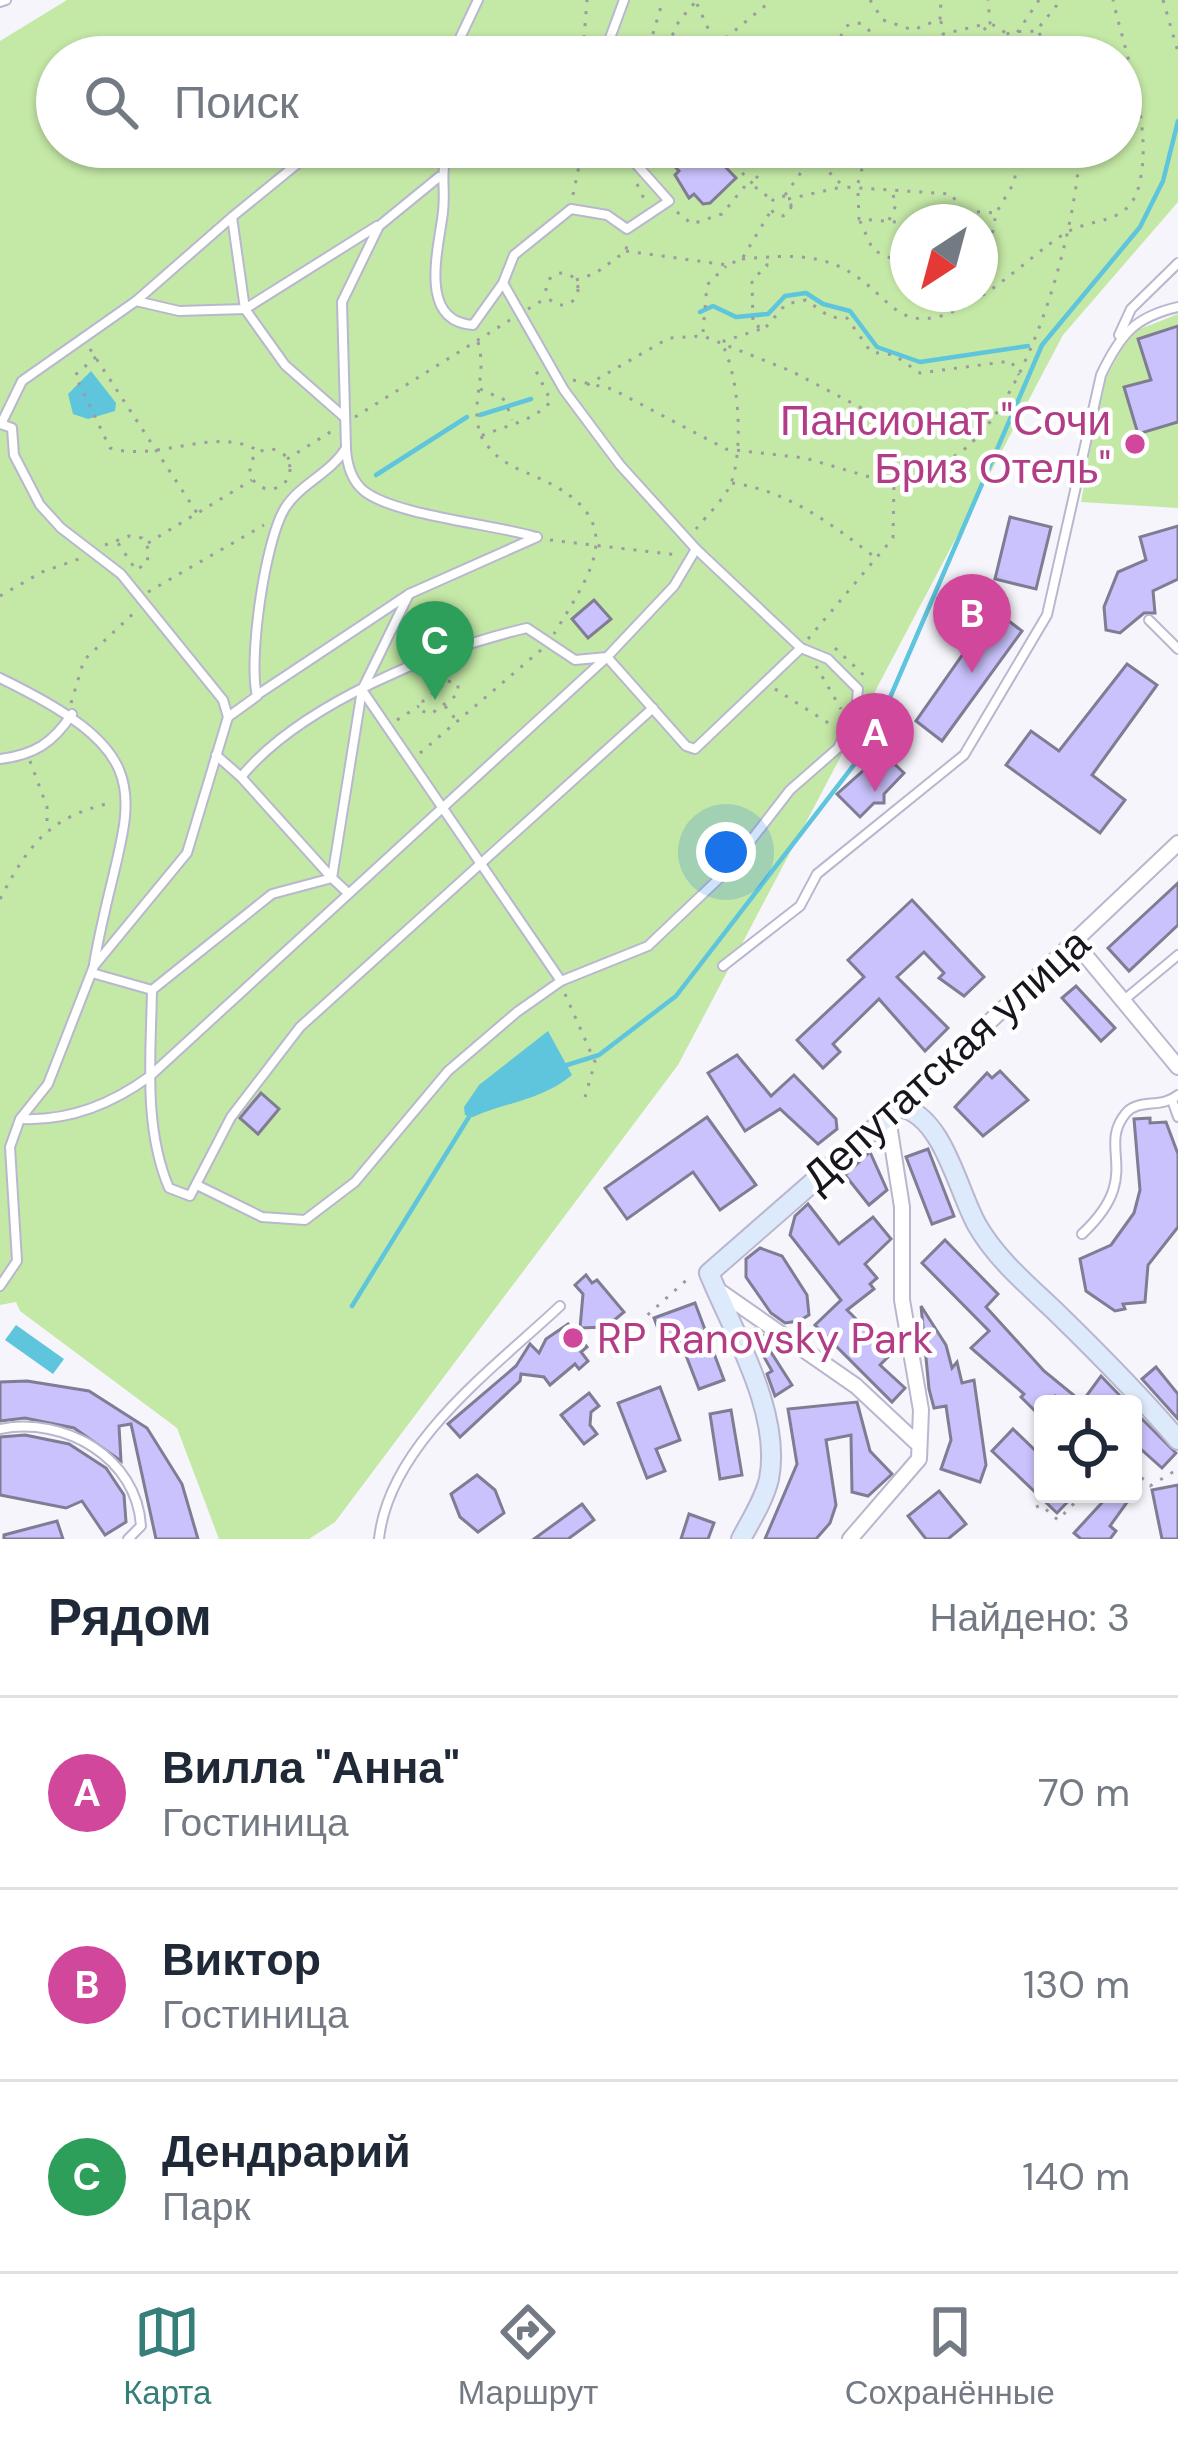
<!DOCTYPE html>
<html lang="ru">
<head>
<meta charset="utf-8">
<style>
  body { margin:0; font-family:"DM Sans",sans-serif; background:#f6f6f7; color:#1f2937 }
  .controls { position:absolute; right:36px; bottom:36px; display:grid; overflow:hidden; border-radius:12px; box-shadow:0 3px 9px #0004 }
  .controls button { width:108px; height:108px; display:grid; place-items:center; padding:0; border:0; border-bottom:3px solid #e0e1e3; background:#fff; color:#1f2937; font:60px sans-serif }
  .compass { position:absolute; left:890px; top:204px; width:108px; height:108px; border-radius:50%; background:#fff; box-shadow:0 3px 9px #0004; rotate:216deg }
  .you { position:absolute; left:726px; top:852px; width:42px; height:42px; margin:-30px; border:9px solid #fff; border-radius:50%; background:#1a73e8; box-shadow:0 0 0 18px #1a73e833 }
  .badge { display:grid; place-items:center; width:78px; height:78px; border-radius:50%; background:#367e78; color:#fff; font-size:39px; font-weight:700 }
  .pin { position:absolute; translate:-50% -99px; filter:drop-shadow(0 3px 6px #0008) }
  .pin::after { content:''; position:absolute; top:63px; width:42px; height:36px; background:inherit; clip-path:polygon(0 0,100% 0,50% 100%) }
  .list { margin:0; padding:0; list-style:none }
  h2 { display:flex; justify-content:space-between; align-items:center; height:156px; margin:0; padding:0 48px; font-size:51px }
  h2 small { font-size:39px; font-weight:400; color:#747a83 }
  .list li { display:grid; grid-template-columns:78px 1fr auto; gap:36px; align-items:center; box-sizing:border-box; height:192px; padding:0 48px; border-top:3px solid #e0e1e3 }
  .list b { display:block; font-size:45px; white-space:nowrap }
  .list p { margin:0; font-size:39px; white-space:nowrap; color:#747a83 }
  .list em { font-size:39px; font-style:normal; color:#747a83 }
  .icon { flex:none; width:66px; height:66px; fill:none; stroke:currentColor; stroke-width:2; stroke-linecap:round; stroke-linejoin:round }
  .map { position:relative; flex:none; width:1178px; height:1539px; overflow:hidden }
  .search { position:absolute; background:#fff; box-shadow:0 3px 9px #0004; left:36px; right:36px; top:36px; height:132px; display:flex; align-items:center; gap:30px; box-sizing:border-box; padding:0 42px; border-radius:66px; color:#747a83; font-size:45px }
  .sheet { height:732px; background:#fff }
  nav { display:flex; justify-content:space-around; align-items:center; box-sizing:border-box; height:168px; border-top:3px solid #e0e1e3; background:#fff; font-size:33px; color:#747a83 }
  nav a { display:grid; justify-items:center; gap:6px }
  nav .on { color:#367e78 }
  .map>svg:first-child { display:block }
  .green { fill:#c4e8a6; fill-rule:evenodd }
  .water { fill:#5fc5dd }
  .lines { fill:none; stroke-linecap:round; stroke-linejoin:round }
  .stream { stroke:#5fc5dd; stroke-width:4.5 }
  .building { fill:#c9c2fc; stroke:#7f7c93; stroke-width:3 }
  .lane-casing { stroke:#b9b7cf; stroke-width:12 }
  .street-casing { stroke:#b9b7cf; stroke-width:18 }
  .secondary-casing { stroke:#b9b7cf; stroke-width:22 }
  .path { stroke:#9c9ba2; stroke-width:3; stroke-dasharray:3 9; stroke-linecap:butt }
  .lane { stroke:#fff; stroke-width:8 }
  .street { stroke:#fff; stroke-width:14 }
  .secondary { stroke:#ddeafc; stroke-width:18 }
  .hotel-dot { fill:#d1479c; stroke:#fff; stroke-width:4.5 }
  .labels { text-anchor:middle; dominant-baseline:central; stroke-width:9; stroke-linejoin:round; paint-order:stroke }
  .hotel-label { font-size:42px; fill:#b23c85; stroke:#fff; text-anchor:end }
  .street-label { font-size:42px; fill:#17161f; stroke:#fff }
</style>
</head>
<body>
<div class="map">
<svg width="1178" height="1539" viewBox="0 0 1178 1539">
  <rect width="100%" height="100%" fill="#f6f5fb"/>
  <g class="green">
    <path d="M67,0H1178V202L1063,335L678,1065L335,1522L309,1539H219L177,1428L20,1311L16,1302L0,1305V41ZM57,57H1121V147H57ZM908,222H980V294H908Z"/>
    <polygon points="1178,314 1178,508 1081,502 1101,387 1130,333"/>
  </g>
  <g class="water">
    <polygon points="91,371 116,403 115,411 88,419 73,414 68,394"/>
    <path d="M548,1031L572,1075C542,1100 507,1102 473,1117L465,1115L464,1107L479,1085Z"/>
    <polygon points="16,1325 64,1359 53,1374 5,1340"/>
  </g>
  <g class="lines">
    <g class="stream">
      <polyline points="700,312 713,306 736,317 768,314 785,296 806,293 823,304 850,311 877,347 920,362 1028,346"/>
      <polyline points="480,415 531,399"/>
      <polyline points="376,475 467,417"/>
      <polyline points="567,1065 599,1055 676,996 870,744 1042,345 1140,227 1163,181 1178,121"/>
      <polyline points="352,1306 472,1112"/>
    </g>
  </g>
  <g class="building">
    <polygon points="674,147 706,147 736,178 710,203 703,204 694,194 689,198 675,175 679,171 665,156"/>
    <polygon points="1178,326 1178,422 1138,434 1124,387 1151,380 1138,339"/>
    <polygon points="1010,517 1051,527 1036,589 995,579"/>
    <polygon points="1178,526 1178,579 1153,591 1155,613 1144,613 1120,633 1106,630 1104,607 1118,572 1146,560 1140,537"/>
    <polygon points="594,600 611,619 588,638 572,619"/>
    <polygon points="994,610 1022,631 942,741 916,721"/>
    <polygon points="1127,664 1157,685 1092,775 1125,800 1100,833 1006,765 1031,731 1059,751"/>
    <polygon points="883,753 904,773 884,794 884,803 874,803 860,817 837,794"/>
    <polygon points="1178,883 1178,925 1129,971 1108,948"/>
    <polygon points="912,900 984,977 964,996 939,978 944,973 924,952 897,977 948,1028 925,1051 879,999 833,1044 840,1052 823,1068 797,1040 864,977 848,960"/>
    <polygon points="1076,986 1115,1028 1101,1041 1062,998"/>
    <polygon points="737,1055 771,1096 794,1075 836,1119 837,1129 818,1144 780,1109 745,1131 708,1073"/>
    <polygon points="1000,1071 1028,1100 983,1136 955,1107 987,1073 992,1078"/>
    <polygon points="261,1093 279,1109 258,1134 240,1118"/>
    <polygon points="707,1117 756,1185 720,1210 693,1172 627,1219 605,1188"/>
    <polygon points="1150,1118 1150,1123 1166,1122 1178,1154 1178,1227 1148,1265 1145,1302 1123,1304 1125,1309 1115,1311 1086,1291 1080,1259 1111,1245 1134,1213 1140,1190 1134,1119"/>
    <polygon points="928,1149 954,1216 932,1224 906,1157"/>
    <polygon points="870,1152 887,1190 869,1205 845,1175"/>
    <polygon points="808,1204 839,1244 873,1217 891,1239 865,1264 877,1278 870,1284 874,1289 847,1310 891,1354 880,1365 905,1388 892,1402 815,1325 841,1300 790,1235 795,1216"/>
    <polygon points="945,1240 998,1294 986,1307 1044,1371 1082,1402 1101,1376 1128,1404 1063,1404 1055,1396 1043,1404 1043,1419 1021,1397 1024,1394 971,1348 989,1331 922,1263"/>
    <polygon points="760,1248 782,1256 807,1295 809,1315 799,1321 785,1323 771,1313 746,1277 746,1259"/>
    <polygon points="586,1275 592,1283 597,1280 624,1312 606,1327 580,1328 583,1294 575,1285"/>
    <polygon points="695,1303 724,1380 699,1389 680,1340 664,1345 654,1318"/>
    <polygon points="921,1306 946,1345 952,1368 957,1362 962,1383 974,1380 986,1465 980,1482 941,1469 951,1440 946,1406 934,1408 929,1389"/>
    <polygon points="568,1324 587,1347 581,1352 588,1361 579,1369 575,1364 550,1385 544,1377 521,1374 520,1381 460,1437 448,1424 516,1366 530,1344 539,1353 546,1339"/>
    <polygon points="754,1329 775,1344 769,1349 792,1385 775,1396 767,1374 772,1371 750,1332"/>
    <polygon points="1156,1367 1178,1394 1178,1419 1142,1379"/>
    <polygon points="27,1381 89,1391 147,1428 182,1484 198,1539 156,1539 131,1424 119,1426 121,1461 74,1428 25,1418 0,1421 0,1382"/>
    <polygon points="660,1387 680,1440 656,1449 665,1471 647,1478 618,1403"/>
    <polygon points="589,1393 599,1406 591,1412 590,1425 597,1434 584,1444 561,1415"/>
    <polygon points="857,1402 870,1451 892,1474 868,1496 852,1492 851,1435 826,1440 836,1505 830,1523 816,1539 765,1539 797,1464 788,1409"/>
    <polygon points="731,1410 742,1475 720,1479 710,1414"/>
    <polygon points="1133,1410 1176,1453 1162,1468 1133,1442"/>
    <polygon points="1013,1429 1043,1458 1043,1494 1075,1494 1057,1513 992,1451"/>
    <polygon points="25,1435 69,1444 106,1468 124,1495 126,1522 105,1535 82,1501 66,1508 0,1495 0,1437"/>
    <polygon points="477,1475 495,1490 504,1513 478,1532 460,1517 451,1494"/>
    <polygon points="1178,1485 1178,1539 1162,1539 1152,1490"/>
    <polygon points="939,1491 966,1524 948,1539 926,1539 908,1516"/>
    <polygon points="1110,1494 1133,1494 1110,1526 1116,1531 1110,1539 1081,1539 1074,1533"/>
    <polygon points="582,1504 594,1520 568,1539 534,1539"/>
    <polygon points="689,1514 714,1523 708,1539 681,1539"/>
    <polygon points="57,1521 63,1539 4,1539 4,1535"/>
  </g>
  <g class="lines">
    <g class="lane-casing">
      <g id="lane">
        <polyline points="0,2 6,0"/>
        <polyline points="436,57 459,40 478,0"/>
        <polyline points="603,57 624,0"/>
        <path d="M449,147C439,175 446,185 443,212C439,248 417,321 473,325L503,283"/>
        <polyline points="136,301 231,218"/>
        <polyline points="1119,335 1131,309 1178,263"/>
        <polyline points="343,416 285,365 245,309 377,226"/>
        <polyline points="1,424 22,381 136,301 179,311 245,309 232,217 318,147"/>
        <path d="M346,449C347,465 351,480 364,491C396,516 494,524 536,537"/>
        <polyline points="409,594 362,690 561,981"/>
        <polyline points="1149,620 1178,649"/>
        <path d="M0,678C180,765 122,801 94,964"/>
        <polyline points="257,695 409,594 537,537"/>
        <path d="M228,717L257,696C248,659 265,540 285,508C300,484 331,473 346,448L342,302L379,226L439,177"/>
        <path d="M216,755L241,777C301,704 437,649 527,628L575,660L607,657L686,746L695,749L801,648"/>
        <path d="M0,759C34,755 53,743 72,714"/>
        <polyline points="348,893 332,878 362,690"/>
        <path d="M723,966L800,906L817,874L964,755L1047,615L1101,375C1120,335 1134,317 1178,307"/>
        <polyline points="92,973 152,990 272,894 332,878 241,777"/>
        <path d="M152,990C151,1055 143,1127 169,1188L190,1196L231,1117L300,1027L653,708"/>
        <polyline points="1124,1000 1178,955"/>
        <polyline points="1172,1100 1178,1117"/>
        <path d="M22,1119C70,1121 112,1104 150,1076L607,657L674,586L696,549"/>
        <polyline points="199,1186 262,1217 305,1220 355,1182 448,1071 517,1012 561,981 648,946 728,870 790,790 838,748 856,711 858,689 828,659 801,648 696,549 620,465 564,390 503,283 514,255 571,209 607,215 627,229 669,201 621,147"/>
        <path d="M1082,1234C1145,1175 1096,1149 1126,1113C1139,1098 1161,1109 1178,1095"/>
        <polyline points="0,1286 17,1261 10,1147 20,1119 48,1084 94,966 187,853 228,717 223,700 121,574 61,528 40,505 14,455 12,428 1,424"/>
        <path d="M0,1429C65,1416 137,1458 141,1526L128,1539"/>
        <path d="M379,1539C389,1444 494,1368 560,1306"/>
      </g>
    </g>
    <g class="street-casing">
      <g id="street">
        <polyline points="1076,944 1178,1067"/>
        <polyline points="715,1288 856,1386 919,1445"/>
        <polyline points="850,1539 919,1459 921,1410 902,1300 902,1207 888,1118 1178,843"/>
      </g>
    </g>
    <g class="secondary-casing">
      <path id="secondary" d="M741,1539C751,1520 764,1500 769,1479C782,1413 733,1332 709,1273L899,1107C943,1114 958,1192 977,1225C997,1260 1029,1286 1057,1313C1099,1354 1140,1395 1178,1440"/>
    </g>
    <g class="path">
      <polyline points="870,0 883,20 913,30 940,19 941,0"/>
      <path d="M1039,0L1017,33L1021,46L1008,50L1005,35C1013,30 1027,32 1036,31L1061,0"/>
      <polyline points="1163,0 1178,52"/>
      <polyline points="697,4 715,44"/>
      <polyline points="941,21 943,34 990,23 988,0"/>
      <circle cx="856" cy="38" r="15"/>
      <polyline points="1039,33 1054,57"/>
      <polyline points="584,38 587,0"/>
      <polyline points="619,50 640,57"/>
      <polyline points="520,57 554,39 598,44"/>
      <polyline points="578,57 592,42"/>
      <polyline points="646,57 663,0"/>
      <polyline points="662,57 679,21 697,0"/>
      <polyline points="713,57 716,46 772,0"/>
      <path d="M737,57C763,43 782,44 808,57"/>
      <polyline points="936,57 942,35"/>
      <polyline points="960,57 990,23 1006,33"/>
      <polyline points="403,147 428,168"/>
      <polyline points="717,147 754,185 761,166 742,147"/>
      <polyline points="750,147 757,159"/>
      <polyline points="804,147 844,187 951,194 963,211 957,222"/>
      <polyline points="858,183 863,165 881,147"/>
      <polyline points="637,184 646,203"/>
      <polyline points="755,187 771,199"/>
      <polyline points="858,193 859,219 908,223"/>
      <polyline points="573,195 583,147"/>
      <polyline points="785,195 819,147"/>
      <circle cx="781" cy="206" r="10"/>
      <polyline points="788,199 842,187"/>
      <polyline points="965,211 996,213"/>
      <polyline points="677,212 692,224 722,214 750,180"/>
      <polyline points="889,220 896,205 892,191"/>
      <polyline points="860,221 873,250 908,266"/>
      <polyline points="626,251 727,265 742,259 772,209"/>
      <path d="M742,259C793,255 829,251 870,287C883,298 897,315 915,318C963,326 1027,257 1064,234C1090,217 1127,226 1138,189C1155,131 1126,57 1113,0"/>
      <circle cx="562" cy="289" r="16"/>
      <polyline points="576,280 596,273 626,251 627,243"/>
      <polyline points="982,292 996,213 1015,181 1015,147"/>
      <polyline points="528,309 548,297"/>
      <polyline points="766,327 786,304 806,300 830,317 847,318 871,352 894,355 920,373 1011,361 1019,375"/>
      <polyline points="703,332 707,285 726,266"/>
      <path d="M478,342C488,376 469,403 481,436C504,426 535,421 551,401L536,371"/>
      <polyline points="90,349 197,513"/>
      <path d="M96,357L75,375L110,448C158,463 217,424 260,452"/>
      <polyline points="573,380 612,389 726,449 805,458 890,483"/>
      <polyline points="587,385 669,338 703,336 791,371 892,424 993,411"/>
      <polyline points="480,389 505,400 512,420"/>
      <polyline points="355,417 510,320"/>
      <path d="M481,436C496,462 514,467 541,479C632,521 591,572 554,634"/>
      <circle cx="270" cy="469" r="20"/>
      <polyline points="287,459 332,431"/>
      <path d="M732,483C789,491 831,524 876,558"/>
      <path d="M696,529C706,516 725,499 731,483C744,449 739,373 721,342L764,328L753,325L752,280L767,266L766,258"/>
      <polyline points="550,540 678,555"/>
      <polyline points="148,543 252,480"/>
      <polyline points="105,545 129,536 142,538 149,550 147,563 136,570 118,543"/>
      <polyline points="148,592 264,525"/>
      <polyline points="0,596 42,572 79,559"/>
      <path d="M808,639L893,538L894,484C917,472 950,463 968,446C1032,390 1076,231 1080,147"/>
      <polyline points="835,648 869,680"/>
      <polyline points="816,666 841,709"/>
      <polyline points="427,671 435,689"/>
      <polygon points="448,681 458,684 458,694 431,714 422,711 423,701"/>
      <polyline points="775,689 833,726"/>
      <polyline points="71,703 84,660 137,610"/>
      <polyline points="445,706 457,721"/>
      <polyline points="397,720 419,706"/>
      <polyline points="420,753 541,650"/>
      <polyline points="30,761 47,807 47,826"/>
      <path d="M0,899C29,844 48,818 110,803"/>
      <polyline points="565,994 595,1062 585,1097"/>
      <polyline points="603,1355 692,1275"/>
      <polyline points="1133,1469 1150,1486 1178,1469"/>
      <polyline points="1036,1507 1041,1505 1058,1520 1083,1494"/>
    </g>
    <use href="#lane" class="lane"/>
    <use href="#street" class="street"/>
    <use href="#secondary" class="secondary"/>
  </g>
  <g class="hotel-dot">
    <circle cx="1135" cy="444" r="12"/>
    <circle cx="573" cy="1338" r="12"/>
  </g>
  <g class="labels">
    <g class="hotel-label">
      <text x="1111" y="420">Пансионат "Сочи<tspan x="1111" dy="48">Бриз Отель"</tspan></text>
      <text x="597" y="1338" text-anchor="start">RP Ranovsky Park</text>
    </g>
    <g class="street-label">
      <text transform="translate(946 1060) rotate(-42)">Депутатская улица</text>
    </g>
  </g>
</svg>
<div class="controls">
<button><svg class="icon" aria-label="locate" viewBox="0 0 24 24"><circle cx="12" cy="12" r="6"/><path d="M12 2v4M12 18v4M2 12h4M18 12h4"/></svg></button>
</div>
<svg class="compass" viewBox="-18 -18 36 36"><path d="M0-13l5 13h-10z" fill="#e53935"/><path d="M0 13l5-13h-10z" fill="#747a83"/></svg>
<div class="you"></div>
<div class="pin badge" style="left:875px;top:792px;background:#d1479c">A</div>
<div class="pin badge" style="left:972px;top:673px;background:#d1479c">B</div>
<div class="pin badge" style="left:435px;top:700px;background:#2e9e5b">C</div>
<div class="search"><svg class="icon" aria-label="search" viewBox="0 0 24 24"><circle cx="10" cy="10" r="6"/><path d="M15 15l6 6"/></svg>Поиск</div>
</div>
<section class="sheet">
<h2>Рядом<small>Найдено: 3</small></h2>
<ul class="list">
<li><span class="badge" style="background:#d1479c">A</span><div><b>Вилла &quot;Анна&quot;</b><p>Гостиница</p></div><em>70 m</em></li>
<li><span class="badge" style="background:#d1479c">B</span><div><b>Виктор</b><p>Гостиница</p></div><em>130 m</em></li>
<li><span class="badge" style="background:#2e9e5b">C</span><div><b>Дендрарий</b><p>Парк</p></div><em>140 m</em></li>
</ul>
</section>
<nav>
<a class="on"><svg class="icon" aria-label="map" viewBox="0 0 24 24"><path d="M3 6l6-2 6 2 6-2v14l-6 2-6-2-6 2zM9 4v14M15 6v14"/></svg>Карта</a>
<a><svg class="icon" aria-label="directions" viewBox="0 0 24 24"><path d="M12 3l9 9-9 9-9-9zM9 14v-3h6M13 9l2 2-2 2"/></svg>Маршрут</a>
<a><svg class="icon" aria-label="saved" viewBox="0 0 24 24"><path d="M7 4h10v16l-5-4-5 4z"/></svg>Сохранённые</a>
</nav>
</body>
</html>
